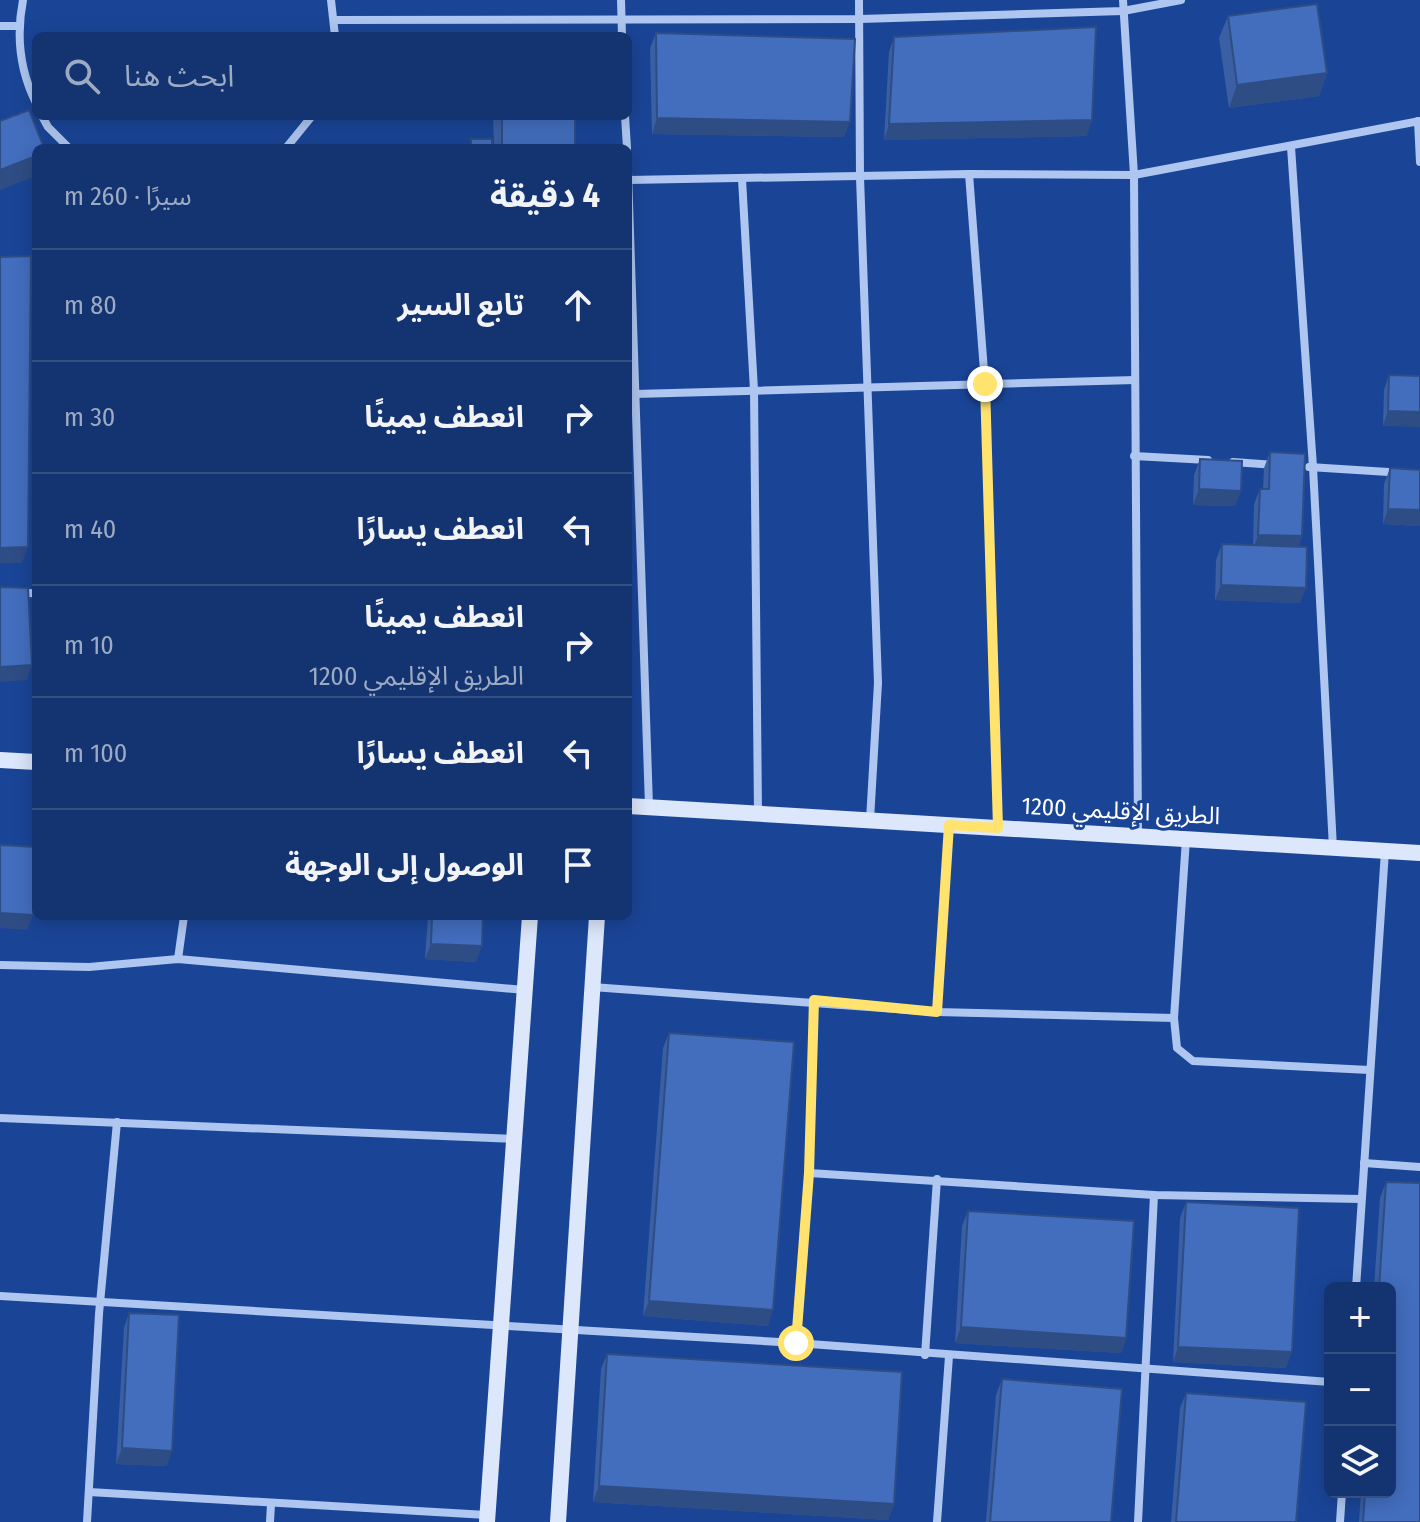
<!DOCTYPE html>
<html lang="ar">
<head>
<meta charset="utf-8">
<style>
  body { margin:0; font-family:"Fira Sans Condensed","Noto Sans Arabic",sans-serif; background:#213f79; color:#f1f3f6; direction:rtl }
  .controls { position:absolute; right:24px; bottom:24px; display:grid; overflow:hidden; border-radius:12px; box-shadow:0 4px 20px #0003 }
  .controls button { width:72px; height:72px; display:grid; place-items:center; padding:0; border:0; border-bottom:2px solid #334f84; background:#143471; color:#f1f3f6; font:40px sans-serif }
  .stop { position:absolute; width:24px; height:24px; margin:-18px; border:6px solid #ffe36e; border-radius:50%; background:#fff }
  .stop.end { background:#ffe36e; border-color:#fff; box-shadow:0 2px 8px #0008 }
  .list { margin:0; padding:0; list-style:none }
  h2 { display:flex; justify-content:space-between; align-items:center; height:104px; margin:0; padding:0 32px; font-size:34px }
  h2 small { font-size:26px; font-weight:400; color:#9daac3 }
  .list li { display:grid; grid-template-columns:52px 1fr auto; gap:24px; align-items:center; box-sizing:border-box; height:112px; padding:0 32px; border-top:2px solid #334f84 }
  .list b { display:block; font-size:30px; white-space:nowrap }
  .list p { margin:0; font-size:26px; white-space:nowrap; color:#9daac3 }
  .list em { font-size:26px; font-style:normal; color:#9daac3 }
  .icon { flex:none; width:44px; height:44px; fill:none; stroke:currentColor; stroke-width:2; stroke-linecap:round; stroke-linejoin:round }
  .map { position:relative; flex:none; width:1420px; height:1522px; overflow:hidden; direction:ltr }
  .search { position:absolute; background:#143471; box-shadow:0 4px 20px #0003; left:32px; top:32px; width:600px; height:88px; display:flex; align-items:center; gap:20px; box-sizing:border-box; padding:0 28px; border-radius:12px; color:#9daac3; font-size:30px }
  .panel { position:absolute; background:#143471; box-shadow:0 4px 20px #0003; left:32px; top:144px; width:600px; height:776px; border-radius:12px; direction:rtl }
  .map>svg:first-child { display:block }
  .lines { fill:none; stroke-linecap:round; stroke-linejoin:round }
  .street { stroke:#aec6f0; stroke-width:8 }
  .secondary { stroke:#dce7fb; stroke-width:16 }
  .wall { fill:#3a5fa3 }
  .shaded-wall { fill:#2f4d85 }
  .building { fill:#436ebe; stroke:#2f4d85; stroke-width:2 }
  .route { stroke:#ffe36e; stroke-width:10 }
  .labels { text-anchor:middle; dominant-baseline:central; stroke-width:6; stroke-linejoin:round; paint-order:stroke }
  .street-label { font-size:24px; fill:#fff; stroke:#1a4597 }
</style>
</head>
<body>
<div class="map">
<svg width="1420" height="1522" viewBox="0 0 1420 1522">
  <rect width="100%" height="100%" fill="#1a4597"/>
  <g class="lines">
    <g class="street">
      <path d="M23,0C16,36 20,71 36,103"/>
      <polyline points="331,0 335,36"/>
      <polyline points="621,0 622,36"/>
      <polyline points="859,0 860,177 878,683 870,820"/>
      <polyline points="1123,0 1134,175 1138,836"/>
      <polyline points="335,20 860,19 1123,11 1181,0"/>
      <polyline points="0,26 18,26"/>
      <polyline points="42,116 48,127 69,148"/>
      <polyline points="625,116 627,148"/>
      <polyline points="1418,121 1420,162"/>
      <polyline points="1291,147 1313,467 1333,848"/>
      <polyline points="286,148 312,116"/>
      <polyline points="628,172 649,807"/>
      <polyline points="969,174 985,384 998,828"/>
      <polyline points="742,179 754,390 758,814"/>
      <polyline points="628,180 969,174 1134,175 1420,121"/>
      <polyline points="635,394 1135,380"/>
      <polyline points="1134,456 1208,460"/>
      <polyline points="1233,462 1275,465"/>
      <polyline points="1309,467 1420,474"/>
      <polyline points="0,594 36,593"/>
      <polyline points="1186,839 1174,1018 1177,1048 1193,1061 1369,1070"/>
      <polyline points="178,959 184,916"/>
      <polyline points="0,965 89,967 178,959 525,990"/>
      <polyline points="592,987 937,1012 1174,1018"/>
      <polyline points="937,1012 949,826"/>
      <polyline points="0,1118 515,1139"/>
      <polyline points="1364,1163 1420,1167"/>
      <polyline points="809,1173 1154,1195 1361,1199"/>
      <polyline points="1356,1288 1385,851"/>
      <polyline points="0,1296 796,1343 1330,1382"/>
      <polyline points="796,1343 809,1173 814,1000"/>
      <polyline points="925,1355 937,1179"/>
      <polyline points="89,1492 487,1515"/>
      <polyline points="87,1522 99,1314 117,1122"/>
      <polyline points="270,1522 271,1504"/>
      <polyline points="937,1522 949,1356"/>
      <polyline points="1138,1522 1154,1195"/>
      <polyline points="1340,1522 1342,1492"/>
    </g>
    <g class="secondary">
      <polyline points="0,760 36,762"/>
      <polyline points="628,806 1420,853"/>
      <polyline points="487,1522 530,916"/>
      <polyline points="558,1522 597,916"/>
    </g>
  </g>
  <g class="wall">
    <polygon points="1228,16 1327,73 1319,96 1229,108 1219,38"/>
    <polygon points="656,33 844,137 652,134 650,48"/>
    <polygon points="894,37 1087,136 884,140 889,52"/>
    <polygon points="493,116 575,116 575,148 494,148"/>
    <polygon points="1389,375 1420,376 1383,426 1384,390"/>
    <polygon points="1270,452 1302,536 1298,547 1300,603 1215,600 1216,560 1222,544 1253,545 1254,504 1260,489 1263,489 1264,468"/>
    <polygon points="1200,459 1235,506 1193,505 1194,475"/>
    <polygon points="1390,468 1420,470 1420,526 1383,524 1384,484"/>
    <polygon points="428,916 483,916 476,962 425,959"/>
    <polygon points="669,1033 768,1326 643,1316 663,1048"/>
    <polygon points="1386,1182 1420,1522 1359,1522 1361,1492 1390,1492 1390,1288 1374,1288 1380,1198"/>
    <polygon points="1186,1202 1286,1368 1173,1362 1180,1218"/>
    <polygon points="968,1211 1126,1338 1121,1353 955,1343 962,1226"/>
    <polygon points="129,1313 167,1466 116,1464 124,1328"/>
    <polygon points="607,1354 894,1504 888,1520 593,1502 601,1369"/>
    <polygon points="1002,1379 1111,1522 986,1522 996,1395"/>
    <polygon points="1186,1393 1296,1522 1171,1522 1180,1408"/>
  </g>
  <g class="shaded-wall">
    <polygon points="1327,73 1319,96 1229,108 1237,85"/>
    <polygon points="657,118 850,122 844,137 652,134"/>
    <polygon points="1092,120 1087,136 884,140 889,124"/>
    <polygon points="36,156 36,176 0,190 0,170"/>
    <polygon points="1388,411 1420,412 1420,427 1383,426"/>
    <polygon points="1199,489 1241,491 1235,506 1193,505"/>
    <polygon points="1388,509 1420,510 1420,526 1383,524"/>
    <polygon points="1258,535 1302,536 1296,551 1253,550"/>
    <polygon points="28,547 22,563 0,563 0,548"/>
    <polygon points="1221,585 1306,588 1300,603 1215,600"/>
    <polygon points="32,665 27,680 0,682 0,667"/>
    <polygon points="0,913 33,915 27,930 0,928"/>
    <polygon points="431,944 482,946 476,962 425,959"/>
    <polygon points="649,1301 773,1310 768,1326 643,1316"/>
    <polygon points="961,1327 1126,1338 1121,1353 955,1343"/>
    <polygon points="1178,1347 1292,1352 1286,1368 1173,1362"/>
    <polygon points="122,1448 172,1451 167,1466 116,1464"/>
    <polygon points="599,1486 894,1504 888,1520 593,1502"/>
  </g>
  <g class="building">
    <polygon points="1317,4 1327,73 1237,85 1228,16"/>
    <polygon points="1096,27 1092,120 889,124 894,37"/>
    <polygon points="656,33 855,39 850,122 657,118"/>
    <polygon points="29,110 44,148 36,148 36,156 0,170 0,121"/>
    <rect x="502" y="116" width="73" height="32"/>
    <rect x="471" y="139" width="21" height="9"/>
    <polygon points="31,256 28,547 0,548 0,257"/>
    <polygon points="1389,375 1420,376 1420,412 1388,411"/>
    <polygon points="1270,452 1305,454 1302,536 1258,535 1260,489 1269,489"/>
    <polygon points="1200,459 1242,461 1241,491 1199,489"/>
    <polygon points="1390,468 1420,470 1420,510 1388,509"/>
    <polygon points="1222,544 1307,547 1306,588 1221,585"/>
    <polygon points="0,587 28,588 32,665 0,667"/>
    <polygon points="0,845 36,847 33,915 0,913"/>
    <polygon points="432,916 483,916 482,946 431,944"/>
    <polygon points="669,1033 794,1042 773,1310 649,1301"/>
    <polygon points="1386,1182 1420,1183 1420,1522 1363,1522 1365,1492 1390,1492 1390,1288 1379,1288"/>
    <polygon points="1186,1202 1299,1208 1292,1352 1178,1347"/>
    <polygon points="968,1211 1134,1221 1126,1338 961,1327"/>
    <polygon points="129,1313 179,1315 172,1451 122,1448"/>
    <polygon points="607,1354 902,1372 894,1504 599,1486"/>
    <polygon points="1002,1379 1122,1389 1111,1522 990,1522"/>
    <polygon points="1186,1393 1306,1402 1296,1522 1176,1522"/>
  </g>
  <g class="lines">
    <polyline class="route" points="796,1343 809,1173 814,1000 937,1012 949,825 998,828 985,384"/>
  </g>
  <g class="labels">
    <g class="street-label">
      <text transform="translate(1121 811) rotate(3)">الطريق الإقليمي 1200</text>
    </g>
  </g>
</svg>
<div class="controls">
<button>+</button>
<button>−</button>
<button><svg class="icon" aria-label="layers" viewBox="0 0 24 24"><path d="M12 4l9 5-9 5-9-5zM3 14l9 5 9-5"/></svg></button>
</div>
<div class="stop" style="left:796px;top:1343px"></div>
<div class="stop end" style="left:985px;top:384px"></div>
<div class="search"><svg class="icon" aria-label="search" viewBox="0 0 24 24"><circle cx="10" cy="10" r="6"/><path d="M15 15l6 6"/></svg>ابحث هنا</div>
<section class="panel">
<h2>4 دقيقة<small>سيرًا · 260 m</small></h2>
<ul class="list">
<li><svg class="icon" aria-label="ahead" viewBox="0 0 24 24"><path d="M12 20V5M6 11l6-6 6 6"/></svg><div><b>تابع السير</b></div><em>80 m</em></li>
<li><svg class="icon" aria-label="right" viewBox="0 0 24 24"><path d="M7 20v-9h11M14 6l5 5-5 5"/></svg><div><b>انعطف يمينًا</b></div><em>30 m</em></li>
<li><svg class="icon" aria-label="left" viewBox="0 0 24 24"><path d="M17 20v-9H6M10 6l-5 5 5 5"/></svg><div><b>انعطف يسارًا</b></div><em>40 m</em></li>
<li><svg class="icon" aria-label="right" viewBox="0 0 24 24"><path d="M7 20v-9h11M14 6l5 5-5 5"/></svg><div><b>انعطف يمينًا</b><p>الطريق الإقليمي 1200</p></div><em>10 m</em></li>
<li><svg class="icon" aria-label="left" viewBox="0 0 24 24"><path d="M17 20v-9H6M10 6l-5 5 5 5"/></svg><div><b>انعطف يسارًا</b></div><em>100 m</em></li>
<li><svg class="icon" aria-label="arrive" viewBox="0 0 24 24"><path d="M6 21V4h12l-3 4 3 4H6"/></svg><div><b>الوصول إلى الوجهة</b></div></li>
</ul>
</section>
</div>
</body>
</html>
